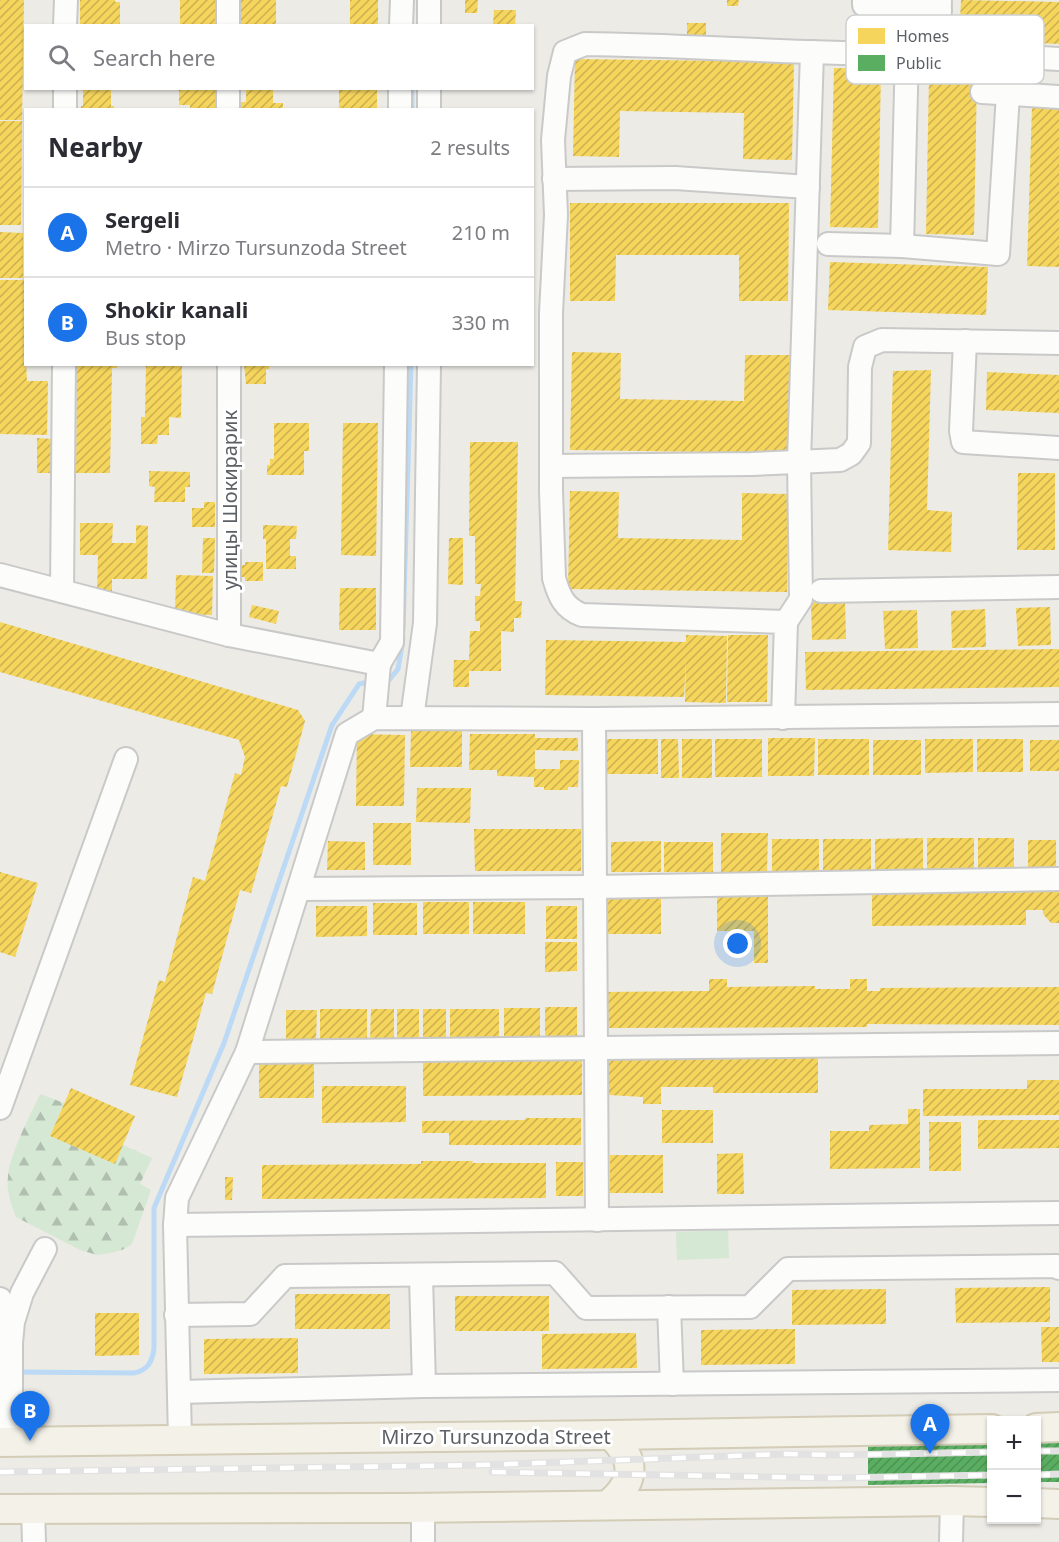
<!DOCTYPE html>
<html lang="en">
<head>
<meta charset="utf-8">
<style>
  body { margin:0; font-family:"Noto Sans",sans-serif; background:#f7f7f7; color:#2b2b33 }
  .controls { position:absolute; right:18px; bottom:18px; display:grid; overflow:hidden; border-radius:0px; box-shadow:0 2px 4px #0004 }
  .controls button { width:54px; height:54px; display:grid; place-items:center; padding:0; border:0; border-bottom:2px solid #e1e1e2; background:#fff; color:#2b2b33; font:30px sans-serif }
  .you { position:absolute; left:738px; top:944px; width:21px; height:21px; margin:-15px; border:4px solid #fff; border-radius:50%; background:#1a73e8; box-shadow:0 0 0 9px #1a73e833 }
  .badge { display:grid; place-items:center; width:39px; height:39px; border-radius:50%; background:#1a73e8; color:#fff; font-size:20px; font-weight:700 }
  .pin { position:absolute; translate:-50% -50px; filter:drop-shadow(0 2px 3px #0008) }
  .pin::after { content:''; position:absolute; top:32px; width:21px; height:18px; background:inherit; clip-path:polygon(0 0,100% 0,50% 100%) }
  .list { margin:0; padding:0; list-style:none }
  h2 { display:flex; justify-content:space-between; align-items:center; height:78px; margin:0; padding:0 24px; font-size:26px }
  h2 small { font-size:20px; font-weight:400; color:#7c7c81 }
  .list li { display:grid; grid-template-columns:39px 1fr auto; gap:18px; align-items:center; box-sizing:border-box; height:90px; padding:0 24px; border-top:2px solid #e1e1e2 }
  .list b { display:block; font-size:22px; white-space:nowrap }
  .list p { margin:0; font-size:20px; white-space:nowrap; color:#7c7c81 }
  .list em { font-size:20px; font-style:normal; color:#7c7c81 }
  .icon { flex:none; width:33px; height:33px; fill:none; stroke:currentColor; stroke-width:2; stroke-linecap:round; stroke-linejoin:round }
  .map { position:relative; flex:none; width:1059px; height:1542px; overflow:hidden }
  .search { position:absolute; background:#fff; box-shadow:0 2px 4px #0004; left:24px; top:24px; width:510px; height:66px; display:flex; align-items:center; gap:15px; box-sizing:border-box; padding:0 21px; border-radius:0px; color:#7c7c81; font-size:22px }
  .panel { position:absolute; background:#fff; box-shadow:0 2px 4px #0004; left:24px; top:108px; width:510px; height:258px; border-radius:0px }
  .map>svg:first-child { display:block }
  .green { fill:#d5e8d3 }
  .forest { fill:url(#forest-firs) }
  .homes { fill:url(#homes-hatch) }
  .public { fill:url(#public-hatch) }
  .lines { fill:none; stroke-linecap:round; stroke-linejoin:round }
  .stream { stroke:#bcdaf5; stroke-width:5 }
  .minor-casing { stroke:#c9c9c9; stroke-width:26 }
  .major-casing { stroke:#d3ccb6; stroke-width:32 }
  .minor { stroke:#fcfcfb; stroke-width:22 }
  .major { stroke:#f3f1e8; stroke-width:28 }
  .rail-casing { stroke:#e3e2e2; stroke-width:7 }
  .rail { stroke:#fff; stroke-width:4.5; stroke-dasharray:14; stroke-linecap:butt }
  .labels { text-anchor:middle; dominant-baseline:central; stroke-width:6; stroke-linejoin:round; paint-order:stroke }
  .street-label { font-size:20px; fill:#5c5f64; stroke:#fff }
  .key { fill:#fff; stroke:#cecfd0; stroke-width:1.5 }
  .key-label { font-size:16px; fill:#5c5f64 }
</style>
</head>
<body>
<div class="map">
<svg width="1059" height="1542" viewBox="0 0 1059 1542">
  <defs>
    <pattern id="forest-firs" width="22" height="20" patternUnits="userSpaceOnUse" patternTransform="scale(1.5)"><rect width="22" height="20" fill="#d5e8d3"/><path d="M5 1l3.5 6h-7zM16 11l3.5 6h-7z" fill="#b0bfaf"/></pattern>
    <pattern id="homes-hatch" width="6" height="6" patternUnits="userSpaceOnUse" patternTransform="scale(1.5)"><rect width="6" height="6" fill="#f6d55c"/><path d="M-1 1l2-2M0 6l6-6M5 7l2-2" fill="none" stroke="#cab050"/></pattern>
    <pattern id="public-hatch" width="6" height="6" patternUnits="userSpaceOnUse" patternTransform="scale(1.5)"><rect width="6" height="6" fill="#5aae61"/><path d="M-1 1l2-2M0 6l6-6M5 7l2-2" fill="none" stroke="#4e9154"/></pattern>
  </defs>
  <rect width="100%" height="100%" fill="#ecebe6"/>
  <polygon class="green" points="728,1230 729,1258 677,1260 676,1232"/>
  <path class="forest" d="M40,1094L64,1103L50,1136L115,1163L123,1145L152,1158L140,1184L151,1190L132,1244L122,1250L110,1253L97,1255L80,1250L16,1217C11,1204 6,1190 8,1176C10,1153 30,1116 40,1094Z"/>
  <g class="homes">
    <polygon points="0,0 24,0 22,120 0,120"/>
    <polygon points="80,0 115,0 115,2 120,2 120,26 80,26"/>
    <polygon points="180,0 218,0 217,26 180,26"/>
    <rect x="241" y="0" width="35" height="26"/>
    <rect x="350" y="0" width="28" height="26"/>
    <polygon points="465,0 478,0 477,13 465,13"/>
    <polygon points="727,0 739,0 738,6 727,6"/>
    <polygon points="961,0 1059,2 1059,44 959,40"/>
    <polygon points="494,10 516,10 515,26 493,25"/>
    <rect x="687" y="23" width="19" height="14"/>
    <polygon points="575,59 794,62 792,160 743,159 744,113 620,111 619,157 573,156"/>
    <polygon points="834,68 881,69 878,228 830,227"/>
    <polygon points="929,76 977,76 974,235 926,234"/>
    <polygon points="83,88 111,88 111,106 114,106 114,110 81,110 81,106 83,106"/>
    <polygon points="179,88 216,88 216,110 190,110 190,105 179,105"/>
    <polygon points="246,88 273,88 273,103 283,103 283,110 241,110 241,102 246,102"/>
    <rect x="339" y="88" width="38" height="22"/>
    <polygon points="1032,107 1059,108 1059,267 1027,266"/>
    <polygon points="0,121 22,121 21,225 0,225"/>
    <polygon points="570,203 789,203 788,301 739,301 739,255 616,255 615,301 570,301"/>
    <polygon points="0,232 23,233 23,278 0,278"/>
    <polygon points="830,262 988,267 986,315 828,310"/>
    <polygon points="0,280 26,280 25,344 27,381 48,381 47,435 0,434"/>
    <polygon points="572,352 621,353 620,399 744,401 745,355 790,355 788,453 570,450"/>
    <polygon points="77,364 117,364 117,368 112,368 110,473 76,473"/>
    <polygon points="146,364 182,364 181,418 169,417 169,435 158,435 157,444 141,444 141,417 145,417"/>
    <polygon points="244,364 269,364 269,369 266,369 266,384 246,384"/>
    <polygon points="931,370 927,510 952,512 951,552 888,550 893,371"/>
    <polygon points="987,372 1059,375 1059,413 986,410"/>
    <polygon points="274,423 309,423 309,451 304,451 304,475 267,475 267,465 270,465 270,459 274,459"/>
    <polygon points="343,423 378,423 376,556 341,555"/>
    <polygon points="37,438 52,439 52,473 37,473"/>
    <polygon points="470,442 518,442 515,601 522,601 521,618 514,618 514,632 501,631 501,671 469,671 469,687 453,687 454,660 469,660 470,631 480,631 480,621 475,621 475,596 480,596 481,584 475,584 475,536 469,536"/>
    <polygon points="149,471 190,472 190,487 185,487 185,502 154,502 155,487 149,486"/>
    <polygon points="1018,473 1055,473 1055,550 1017,550"/>
    <polygon points="570,491 619,492 618,538 742,540 742,493 788,494 787,592 568,589"/>
    <polygon points="204,502 215,502 215,527 192,527 192,508 204,508"/>
    <polygon points="80,523 113,523 112,543 136,543 136,525 148,526 147,579 112,579 112,592 97,592 98,555 80,555"/>
    <polygon points="263,525 297,526 296,539 290,539 290,556 296,556 296,569 266,569 266,539 263,539"/>
    <polygon points="203,538 215,538 214,573 202,573"/>
    <polygon points="449,538 463,538 463,585 448,584"/>
    <polygon points="245,562 263,562 263,581 245,581 245,577 241,577 241,565 245,565"/>
    <polygon points="176,575 213,576 212,615 175,614"/>
    <polygon points="340,588 376,588 376,630 339,630"/>
    <polygon points="845,601 846,639 812,640 811,602"/>
    <polygon points="252,605 279,611 276,624 249,617"/>
    <polygon points="1050,607 1051,645 1018,646 1016,608"/>
    <polygon points="985,609 986,647 952,648 951,611"/>
    <polygon points="917,610 918,648 885,649 883,611"/>
    <polygon points="0,622 298,710 305,721 287,787 281,786 251,893 240,890 212,994 206,993 177,1097 130,1085 159,980 165,982 193,877 205,881 235,773 241,775 245,757 239,740 0,672"/>
    <polygon points="686,635 727,636 726,703 685,702 686,658 684,697 545,695 546,640 686,642"/>
    <polygon points="728,635 768,635 767,702 727,702"/>
    <polygon points="1059,649 1059,687 806,690 805,652"/>
    <polygon points="411,731 462,731 462,767 410,767"/>
    <polygon points="357,734 405,735 404,806 356,806"/>
    <polygon points="470,734 535,734 535,738 578,738 578,751 535,750 535,769 560,769 560,760 579,760 578,787 568,787 568,790 544,790 544,787 534,787 534,777 497,776 497,770 469,770"/>
    <polygon points="768,738 815,738 814,776 768,776"/>
    <rect x="606" y="739" width="52" height="35"/>
    <polygon points="661,739 678,739 679,778 661,778"/>
    <rect x="682" y="739" width="30" height="39"/>
    <rect x="715" y="739" width="47" height="38"/>
    <rect x="818" y="739" width="51" height="36"/>
    <polygon points="925,739 973,739 973,772 925,773"/>
    <rect x="977" y="739" width="46" height="33"/>
    <rect x="873" y="740" width="48" height="35"/>
    <rect x="1030" y="740" width="29" height="31"/>
    <polygon points="417,788 471,788 470,823 416,822"/>
    <rect x="373" y="823" width="38" height="42"/>
    <polygon points="474,829 581,829 581,871 475,871"/>
    <polygon points="721,833 768,833 767,872 721,872"/>
    <polygon points="923,838 923,873 875,873 875,839"/>
    <rect x="927" y="838" width="47" height="35"/>
    <rect x="978" y="838" width="36" height="35"/>
    <rect x="772" y="839" width="47" height="34"/>
    <rect x="823" y="839" width="48" height="34"/>
    <rect x="1028" y="840" width="28" height="32"/>
    <polygon points="328,841 365,842 365,870 327,870"/>
    <polygon points="661,841 661,872 611,872 611,842"/>
    <rect x="664" y="842" width="49" height="30"/>
    <polygon points="0,872 38,883 15,957 0,952"/>
    <polygon points="1059,886 1059,923 1051,923 1043,914 1043,910 1026,910 1026,925 872,926 872,889"/>
    <polygon points="661,896 661,934 608,934 608,897"/>
    <polygon points="717,896 768,896 768,963 754,963 754,931 717,931"/>
    <rect x="423" y="902" width="46" height="32"/>
    <rect x="473" y="902" width="52" height="32"/>
    <rect x="373" y="903" width="44" height="32"/>
    <polygon points="316,906 367,906 367,936 316,937"/>
    <rect x="546" y="906" width="31" height="33"/>
    <polygon points="545,942 577,942 577,971 545,972"/>
    <polygon points="709,979 727,979 727,987 815,986 815,989 850,989 850,979 867,979 867,991 880,991 880,988 1059,987 1059,1025 867,1024 867,1027 604,1028 604,992 709,991"/>
    <rect x="545" y="1007" width="32" height="30"/>
    <rect x="504" y="1008" width="36" height="30"/>
    <polygon points="320,1009 367,1009 367,1040 320,1041"/>
    <polygon points="371,1009 394,1009 394,1040 370,1040"/>
    <rect x="397" y="1009" width="22" height="30"/>
    <rect x="423" y="1009" width="23" height="29"/>
    <rect x="450" y="1009" width="49" height="29"/>
    <polygon points="286,1010 317,1010 316,1041 286,1041"/>
    <polygon points="661,1055 818,1055 818,1093 713,1093 713,1087 661,1087 661,1104 643,1104 643,1097 609,1095 609,1060 661,1059"/>
    <polygon points="582,1059 582,1095 423,1096 423,1060"/>
    <rect x="259" y="1062" width="55" height="36"/>
    <polygon points="1027,1080 1059,1080 1059,1115 923,1116 923,1089 1027,1089"/>
    <polygon points="322,1086 406,1086 406,1122 322,1123"/>
    <polygon points="71,1088 135,1116 115,1164 50,1136"/>
    <polygon points="908,1109 920,1109 920,1168 830,1169 830,1131 869,1131 869,1125 908,1124"/>
    <rect x="662" y="1110" width="51" height="33"/>
    <polygon points="525,1118 581,1118 581,1145 449,1145 449,1133 422,1133 422,1121 525,1120"/>
    <polygon points="978,1120 1059,1120 1059,1148 978,1149"/>
    <rect x="929" y="1122" width="32" height="49"/>
    <polygon points="743,1153 744,1194 717,1194 717,1154"/>
    <rect x="610" y="1155" width="53" height="38"/>
    <polygon points="421,1161 473,1161 472,1163 546,1163 546,1198 262,1199 262,1165 421,1164"/>
    <rect x="556" y="1162" width="27" height="34"/>
    <polygon points="225,1177 233,1177 232,1200 225,1200"/>
    <polygon points="1050,1287 1050,1322 956,1323 955,1288"/>
    <polygon points="886,1289 886,1324 792,1325 792,1290"/>
    <rect x="295" y="1294" width="95" height="35"/>
    <rect x="455" y="1296" width="94" height="35"/>
    <polygon points="95,1313 139,1313 139,1355 95,1356"/>
    <polygon points="1041,1327 1059,1327 1059,1362 1042,1362"/>
    <polygon points="795,1329 795,1364 701,1365 701,1330"/>
    <polygon points="636,1333 637,1368 542,1369 542,1334"/>
    <polygon points="298,1338 298,1373 204,1374 204,1339"/>
  </g>
  <g class="public">
    <rect x="1036" y="1441" width="23" height="41"/>
    <polygon points="992,1442 992,1483 868,1485 868,1444"/>
  </g>
  <g class="lines">
    <g class="stream">
      <polyline points="412,110 412,88"/>
      <polyline points="403,630 411,364"/>
      <polyline points="382,680 390,679 398,669 403,639"/>
      <path d="M16,1372L134,1373C148,1370 152,1362 154,1349V1208L224,1043L332,725L359,684L373,681"/>
    </g>
    <g class="minor-casing">
      <g id="minor">
        <polyline points="228,0 228,26"/>
        <polyline points="864,0 864,5 940,10"/>
        <polyline points="65,26 66,0"/>
        <polyline points="401,26 402,0"/>
        <polyline points="429,26 429,0"/>
        <polyline points="938,52 1059,59"/>
        <polyline points="228,88 228,110"/>
        <polyline points="982,92 1059,97"/>
        <polyline points="65,110 65,88"/>
        <polyline points="400,110 400,88"/>
        <polyline points="429,110 429,88"/>
        <polyline points="554,179 675,178 808,187"/>
        <polyline points="828,244 902,246 998,254 1008,94"/>
        <polyline points="902,246 907,51"/>
        <polyline points="965,341 961,431 963,442 1059,448"/>
        <polyline points="229,364 229,635"/>
        <polyline points="551,466 752,464 840,460 851,454 859,443 860,367 865,347 882,340 1059,343"/>
        <polyline points="0,575 229,635 379,664 392,642 396,364"/>
        <polyline points="62,591 64,364"/>
        <polyline points="821,591 1059,587"/>
        <polyline points="786,622 801,599 799,462 812,52"/>
        <polyline points="374,718 379,664"/>
        <polyline points="412,718 425,623 429,364"/>
        <path d="M783,718L786,622L582,615C564,608 559,596 554,578L551,491V313L556,215L553,140L559,76L565,52L585,44C671,45 756,51 842,53C874,54 906,47 938,52L940,0"/>
        <polyline points="594,719 597,1220"/>
        <polyline points="299,889 595,887 1059,879"/>
        <polyline points="247,1052 1059,1043"/>
        <polyline points="0,1108 126,759"/>
        <polyline points="175,1225 1059,1213"/>
        <polyline points="421,1276 424,1386"/>
        <polyline points="0,1299 8,1336"/>
        <polyline points="669,1307 672,1384"/>
        <polyline points="176,1315 250,1314 285,1276 555,1273 586,1308 750,1307 788,1269 1057,1266 1059,1268"/>
        <polyline points="179,1392 424,1386 1059,1380"/>
        <polyline points="180,1439 175,1225 177,1198 247,1052 347,734 374,718 594,719 1059,714"/>
        <polyline points="11,1442 11,1343 13,1322 22,1293 45,1249"/>
        <polyline points="33,1509 34,1542"/>
        <polyline points="423,1542 423,1508"/>
        <polyline points="951,1542 952,1501"/>
      </g>
    </g>
    <g class="major-casing">
      <g id="major">
        <polyline points="1036,1428 1059,1427"/>
        <polyline points="0,1442 611,1435 992,1429"/>
        <polyline points="1036,1503 1059,1504"/>
        <path d="M609,1504C636,1481 636,1460 611,1435"/>
        <polyline points="0,1509 405,1508 952,1501 992,1502"/>
      </g>
    </g>
    <use href="#minor" class="minor"/>
    <use href="#major" class="major"/>
    <g class="rail-casing">
      <g id="rail">
        <polyline points="1036,1451 1059,1451"/>
        <polyline points="0,1472 481,1465 787,1454 841,1455 992,1452"/>
        <polyline points="492,1472 835,1478 992,1475"/>
        <polyline points="1036,1475 1059,1474"/>
      </g>
    </g>
    <use href="#rail" class="rail"/>
  </g>
  <g class="labels">
    <g class="street-label">
      <text transform="translate(229 500) rotate(-90)">улицы Шокирарик</text>
      <text x="496" y="1436">Mirzo Tursunzoda Street</text>
    </g>
  </g>
  <rect x="846" y="15" width="198" height="69" rx="9" class="key"/>
  <rect x="858" y="28" width="27" height="16" fill="#f6d55c"/>
  <rect x="858" y="55" width="27" height="16" fill="#5aae61"/>
  <g class="key-label">
    <text x="896" y="42">Homes</text>
    <text x="896" y="69">Public</text>
  </g>
</svg>
<div class="controls">
<button>+</button>
<button>−</button>
</div>
<div class="you"></div>
<div class="pin badge" style="left:930px;top:1454px">A</div>
<div class="pin badge" style="left:30px;top:1441px">B</div>
<div class="search"><svg class="icon" aria-label="search" viewBox="0 0 24 24"><circle cx="10" cy="10" r="6"/><path d="M15 15l6 6"/></svg>Search here</div>
<section class="panel">
<h2>Nearby<small>2 results</small></h2>
<ul class="list">
<li><span class="badge">A</span><div><b>Sergeli</b><p>Metro · Mirzo Tursunzoda Street</p></div><em>210 m</em></li>
<li><span class="badge">B</span><div><b>Shokir kanali</b><p>Bus stop</p></div><em>330 m</em></li>
</ul>
</section>
</div>
</body>
</html>
